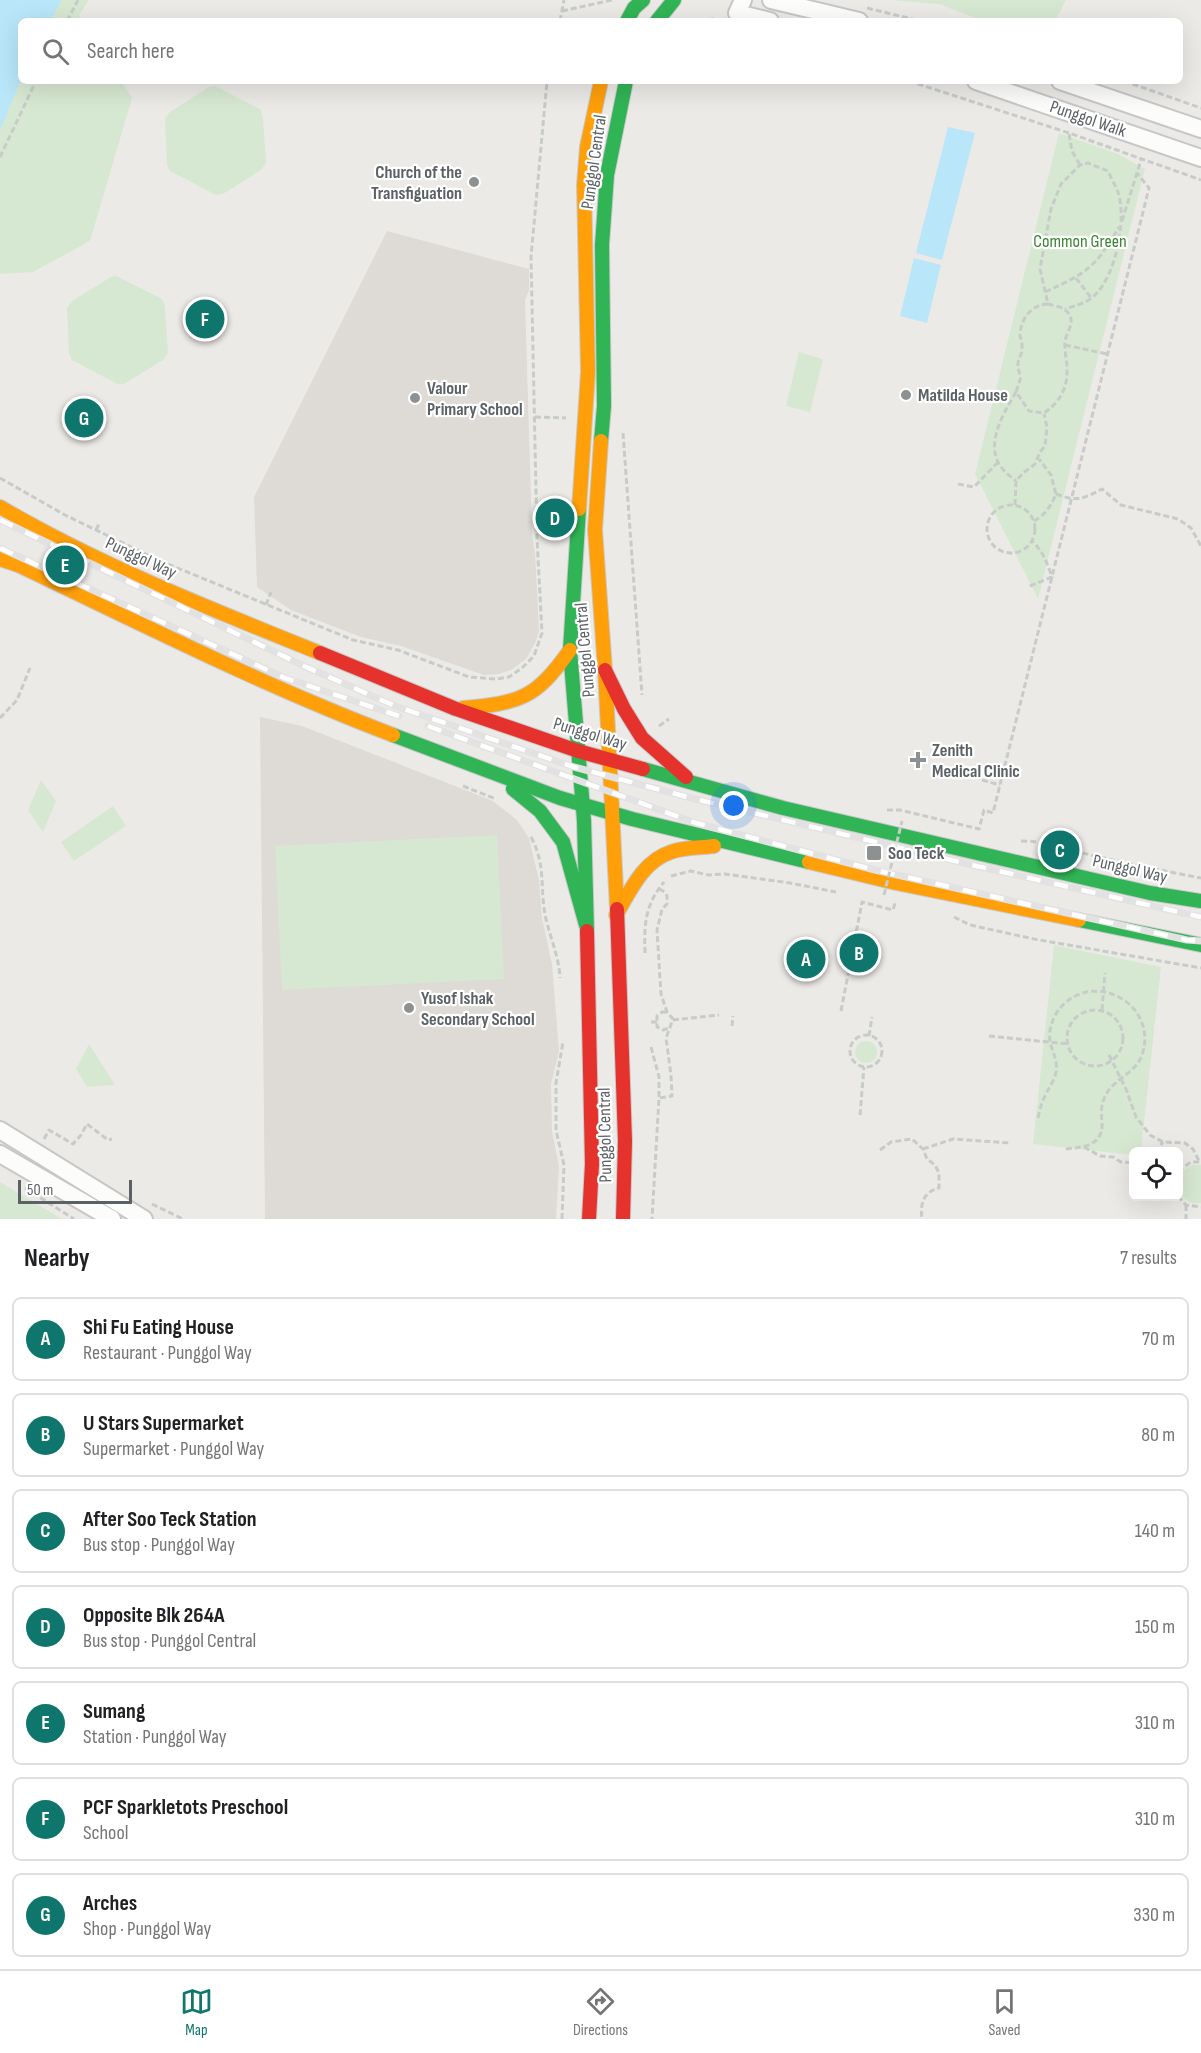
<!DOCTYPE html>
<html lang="en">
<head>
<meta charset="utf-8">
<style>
  body { margin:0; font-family:"Sofia Sans Condensed",sans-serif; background:#f2f2f2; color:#202124 }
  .controls { position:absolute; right:18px; bottom:18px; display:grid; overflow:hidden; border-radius:9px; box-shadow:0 6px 24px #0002 }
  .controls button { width:54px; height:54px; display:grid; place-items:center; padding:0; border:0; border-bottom:2px solid #e0e0e0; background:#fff; color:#202124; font:30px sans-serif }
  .scale { position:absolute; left:18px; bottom:15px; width:114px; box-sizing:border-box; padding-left:6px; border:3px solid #5c6165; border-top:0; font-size:16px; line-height:21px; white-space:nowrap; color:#5c6165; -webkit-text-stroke:4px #fff; paint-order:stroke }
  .you { position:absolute; left:734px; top:806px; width:21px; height:21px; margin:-15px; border:4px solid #fff; border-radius:50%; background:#1a73e8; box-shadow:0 0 0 9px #1a73e833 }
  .badge { display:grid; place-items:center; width:39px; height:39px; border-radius:50%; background:#0f766e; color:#fff; font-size:20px; font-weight:700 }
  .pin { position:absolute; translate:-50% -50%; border:3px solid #fff; box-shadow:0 2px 6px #0006 }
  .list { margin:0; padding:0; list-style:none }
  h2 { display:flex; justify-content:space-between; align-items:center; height:78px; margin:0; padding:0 24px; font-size:26px }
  h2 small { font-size:20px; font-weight:400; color:#757577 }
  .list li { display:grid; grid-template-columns:39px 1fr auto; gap:18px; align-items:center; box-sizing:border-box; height:84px; margin:0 12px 12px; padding:0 12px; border:2px solid #e0e0e0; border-radius:9px }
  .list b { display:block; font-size:22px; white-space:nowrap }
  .list p { margin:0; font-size:20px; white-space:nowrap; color:#757577 }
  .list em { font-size:20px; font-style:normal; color:#757577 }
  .icon { flex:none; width:33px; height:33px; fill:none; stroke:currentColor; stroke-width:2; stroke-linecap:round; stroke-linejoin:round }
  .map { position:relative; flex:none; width:1201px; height:1219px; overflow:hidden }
  .search { position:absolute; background:#fff; box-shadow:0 6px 24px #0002; left:18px; right:18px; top:18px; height:66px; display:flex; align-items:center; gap:15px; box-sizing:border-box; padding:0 21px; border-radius:9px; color:#757577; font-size:22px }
  .sheet { height:750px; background:#fff }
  nav { display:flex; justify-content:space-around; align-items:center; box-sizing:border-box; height:84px; border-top:2px solid #e0e0e0; background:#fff; font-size:16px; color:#757577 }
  nav a { display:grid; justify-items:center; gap:3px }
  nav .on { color:#0f766e }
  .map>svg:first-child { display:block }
  .education { fill:#dedad6 }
  .green { fill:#d7e8d2 }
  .water { fill:#b9e6f8 }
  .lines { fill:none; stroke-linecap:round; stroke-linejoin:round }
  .street-casing { stroke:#c7c7c8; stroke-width:20 }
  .fast-casing { stroke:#c8c9c9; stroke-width:16 }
  .slow-casing { stroke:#c8c9c9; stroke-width:16 }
  .jam-casing { stroke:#c8c9c9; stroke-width:16 }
  .path { stroke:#c7ccc9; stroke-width:3; stroke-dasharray:6 3; stroke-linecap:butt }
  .street { stroke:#fcfcfb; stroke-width:16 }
  .fast { stroke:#30b455; stroke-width:14 }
  .slow { stroke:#ff9f0a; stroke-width:14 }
  .jam { stroke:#e5322d; stroke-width:14 }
  .rail-casing { stroke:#e3e2e2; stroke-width:7 }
  .rail { stroke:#fff; stroke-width:4.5; stroke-dasharray:14; stroke-linecap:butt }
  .path-bridge { stroke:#c7ccc9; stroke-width:3; stroke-dasharray:6 3; stroke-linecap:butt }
  .poi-dot { fill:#8e9192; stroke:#fff; stroke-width:2 }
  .labels { text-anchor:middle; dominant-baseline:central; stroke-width:4.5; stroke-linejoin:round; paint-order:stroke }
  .street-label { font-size:18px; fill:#5c6165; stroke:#fff }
  .poi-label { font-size:18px; font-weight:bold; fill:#5c6165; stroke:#fff; text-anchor:start }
  .park-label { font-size:18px; fill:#3b8433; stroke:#fff }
</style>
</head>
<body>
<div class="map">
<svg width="1201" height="1219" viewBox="0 0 1201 1219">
  <rect width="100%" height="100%" fill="#eceae7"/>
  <g class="education">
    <polygon points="387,231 529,269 529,290 525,300 532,534 535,554 539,631 536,641 526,659 511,670 499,674 484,675 401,646 361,637 291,610 257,587 254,497"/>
    <polygon points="260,717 302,726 493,801 517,820 529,838 539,880 542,918 552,964 559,1051 551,1084 552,1131 559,1167 556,1219 265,1219"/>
  </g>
  <g class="green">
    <polygon points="0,0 89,0 79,15 83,21 21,21 21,81 121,81 132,98 90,241 33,272 0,274"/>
    <polygon points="890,0 1066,0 1055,21 983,21 939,4"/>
    <polygon points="215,86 260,109 263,117 266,163 261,170 223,194 216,195 170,171 167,165 165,119 170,112 209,87"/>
    <polygon points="1059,133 1118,154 1145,169 1038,599 975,474"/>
    <polygon points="116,276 162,299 165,306 168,353 163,360 124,384 117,384 72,360 69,354 67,308 72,301 111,277"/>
    <polygon points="799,352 823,359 810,412 786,406"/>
    <polygon points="41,780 56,801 43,832 28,810"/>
    <polygon points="113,806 126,826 74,861 61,842"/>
    <polygon points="497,835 504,979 282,990 275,846"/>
    <polygon points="1054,945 1161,967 1141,1151 1134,1152 1133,1155 1033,1144"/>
    <circle cx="866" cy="1052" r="11"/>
    <polygon points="89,1044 115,1085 87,1087 76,1069"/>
    <path d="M1192,1165H1201V1203C1176,1206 1170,1175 1192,1165Z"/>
    <polygon points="0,1182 62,1219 0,1219"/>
  </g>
  <g class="water">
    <polygon points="0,0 61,0 51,21 21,21 21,80 0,130"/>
    <polygon points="948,127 975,133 942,260 916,253"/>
    <polygon points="914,258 941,265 927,323 900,316"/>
  </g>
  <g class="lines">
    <g class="street-casing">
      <g id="street">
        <polyline points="743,0 737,13 770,21"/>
        <polyline points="771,0 859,21"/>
        <polyline points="976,81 1201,158"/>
        <polyline points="1060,81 1201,129"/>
        <polyline points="0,1130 144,1219"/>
        <polyline points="0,1154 112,1219"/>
      </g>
    </g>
    <g class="fast-casing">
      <g id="fast">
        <polyline points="627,21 634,8 643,0"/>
        <polyline points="657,21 674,0"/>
        <polyline points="601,441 604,406 602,245 607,175 626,81"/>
        <polyline points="579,509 570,650 584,821 587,931"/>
        <polyline points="393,735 560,798 632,819 809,862"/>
        <polyline points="643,769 783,808 1150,893 1201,901"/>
        <polyline points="513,789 540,811 563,842 586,925"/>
        <polyline points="1079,920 1201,945"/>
      </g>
    </g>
    <g class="slow-casing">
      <g id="slow">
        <polyline points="601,441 595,530 605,670 617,909"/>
        <path d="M0,507C101,566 211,609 320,653"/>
        <polyline points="579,509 588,372 584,185 587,147 601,81"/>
        <path d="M0,559L18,565C142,624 264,686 393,735"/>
        <path d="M463,708C521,703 536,698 570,650"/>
        <polyline points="809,862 896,883 1079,920"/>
        <path d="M616,915C630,891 643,861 671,852C685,847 700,848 714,846"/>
      </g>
    </g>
    <g class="jam-casing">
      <g id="jam">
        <polyline points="320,653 456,709 578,751 643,769"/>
        <polyline points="605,670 624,709 642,738 686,777"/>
        <polyline points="617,909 625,1141 623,1219"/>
        <polyline points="587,931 592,1164 589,1219"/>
      </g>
    </g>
    <g class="path">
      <polyline points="867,8 920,21"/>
      <polyline points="562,11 612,0"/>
      <polyline points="67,21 78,0"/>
      <polyline points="560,21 564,0"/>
      <polyline points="691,21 713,19 719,21"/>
      <polyline points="909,81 1069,133 1201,180"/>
      <polyline points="1124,81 1201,108"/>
      <polyline points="1069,134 1072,151 1080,165"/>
      <polyline points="0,157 36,81"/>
      <polyline points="1122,221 1141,160"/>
      <polyline points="1076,278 1092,299"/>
      <path d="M1045,292C1087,273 1096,267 1119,227"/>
      <path d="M1048,304C1031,304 1020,320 1020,336C1021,339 1022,342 1022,345C1023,360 1013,358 1021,377L1016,392L1029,411L1044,413C1059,403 1068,388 1067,369C1067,360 1064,350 1065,341C1067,331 1075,323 1069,314C1065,307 1055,306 1048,304L1040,269L1051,209L1061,184L1080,165L1088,163L1108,171C1111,178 1115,185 1118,192C1127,219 1116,276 1094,296C1087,303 1074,306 1065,309"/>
      <polyline points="1065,345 1107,354"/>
      <path d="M1016,392C1004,412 986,442 999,464C1003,471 1010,476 1016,481"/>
      <polyline points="535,417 566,418"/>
      <polyline points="623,433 642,695"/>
      <polyline points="0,478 65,515 158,560 353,640 398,650 469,677 496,679 509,677 522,668 534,656 542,633 537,538 531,257 547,81"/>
      <polyline points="958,484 974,487 998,462"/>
      <path d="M1056,494C1077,502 1083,499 1102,489L1121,505L1178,519L1191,528L1201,546"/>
      <circle cx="1011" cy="529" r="24"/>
      <polyline points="1015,505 1016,481 1023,473 1035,464 1040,452 1045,446 1047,427 1044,414"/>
      <path d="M1034,521C1045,515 1051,506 1056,494L1051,475L1039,459"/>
      <polyline points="96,530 99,524"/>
      <path d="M1030,586L1052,577C1047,563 1043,551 1032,541"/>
      <polyline points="266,605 271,592"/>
      <polyline points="0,718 17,700 30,668"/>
      <polyline points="659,726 669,719"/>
      <polyline points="982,780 1000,785"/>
      <polyline points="463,786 496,799"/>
      <polyline points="887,810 900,810 979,829 984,810 993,813 1149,188 1137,173"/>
      <path d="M531,837C547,867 539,888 546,919C551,940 559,957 560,978"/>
      <path d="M1021,841C1048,841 1069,850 1095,856C1130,864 1165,871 1201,878"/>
      <polyline points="671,876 691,871 708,875 725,874 790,883 836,892"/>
      <polyline points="659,889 665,892 667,896 667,904 662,909 657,930 661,994 667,1012 673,1019 666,1038 671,1075 672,1096 659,1098"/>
      <polyline points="954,917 970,925 1034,939 1201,968"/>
      <path d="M645,953C644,924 645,905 664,882"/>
      <circle cx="1095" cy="1038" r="28"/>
      <polyline points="1102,1010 1105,973"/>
      <polyline points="841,1011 862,902 893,910 895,903"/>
      <polyline points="666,1012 662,1012 657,1016 657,1027 663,1030 669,1028"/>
      <polyline points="673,1020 719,1015"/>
      <polyline points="651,1022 657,1022"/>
      <polyline points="732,1026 733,1016"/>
      <circle cx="866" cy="1051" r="16"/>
      <polyline points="869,1036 872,1017"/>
      <polyline points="989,1036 1068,1044"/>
      <polyline points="651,1047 659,1077 659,1098 652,1219"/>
      <polyline points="1109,1055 1126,1089 1136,1117 1150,1135 1163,1142 1185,1143 1193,1149 1199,1161"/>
      <polyline points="860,1115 864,1067"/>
      <path d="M1038,1118C1040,1109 1042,1101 1047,1092C1050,1086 1055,1079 1056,1072C1058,1060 1052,1052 1050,1041C1048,1031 1053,1015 1061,1007C1095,969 1159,1005 1142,1055C1135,1075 1111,1079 1104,1099C1101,1106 1101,1114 1102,1121C1104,1146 1084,1147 1065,1149"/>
      <polyline points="44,1139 49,1130 73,1144 81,1135 87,1124 108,1140 112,1139"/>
      <polyline points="1084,1147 1100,1156 1113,1157 1121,1162 1134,1163"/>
      <polyline points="923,1149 953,1139 1010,1143"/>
      <path d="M880,1150L891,1142L912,1139L923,1149L927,1159L935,1165L939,1173V1188C923,1192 920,1204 922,1219"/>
      <polyline points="1155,1152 1163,1142"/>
      <polyline points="1178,1171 1191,1162 1201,1162"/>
      <polyline points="25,1188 74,1219"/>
      <polyline points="1178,1196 1186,1205 1201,1207"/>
      <polyline points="152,1204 183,1219"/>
      <polyline points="1186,1205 1186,1219"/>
      <polyline points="562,1219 564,1165 556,1130 556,1083 563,1042"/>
    </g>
    <use href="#street" class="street"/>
    <use href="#fast" class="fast"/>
    <use href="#slow" class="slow"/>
    <use href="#jam" class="jam"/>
    <g class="rail-casing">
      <g id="rail">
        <polyline points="0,520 304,666 395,706 574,767 695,799 972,865 1201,917"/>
        <polyline points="0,548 285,678 399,716"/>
        <polyline points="428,726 696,823 875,870 1187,940 1201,941"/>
      </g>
    </g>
    <use href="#rail" class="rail"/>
    <polyline class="path-bridge" points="884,895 902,821"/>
  </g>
  <g class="poi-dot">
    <circle cx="474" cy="182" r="6"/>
    <circle cx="906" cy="395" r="6"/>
    <circle cx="415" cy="398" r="6"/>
    <path d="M915 751h6v6h6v6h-6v6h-6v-6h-6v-6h6z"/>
    <rect x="866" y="845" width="16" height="16" rx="3"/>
    <circle cx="409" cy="1008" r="6"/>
  </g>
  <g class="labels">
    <g class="street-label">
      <text transform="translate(1088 119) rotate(19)">Punggol Walk</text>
      <text transform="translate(594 162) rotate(-82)">Punggol Central</text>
      <text transform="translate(141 558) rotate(25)">Punggol Way</text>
      <text transform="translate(585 650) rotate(-95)">Punggol Central</text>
      <text transform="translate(590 734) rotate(17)">Punggol Way</text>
      <text transform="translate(1130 869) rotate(13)">Punggol Way</text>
      <text transform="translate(605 1135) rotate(-91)">Punggol Central</text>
    </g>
    <g class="poi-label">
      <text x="462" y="172" text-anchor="end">Church of the<tspan x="462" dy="21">Transfiguation</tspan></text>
      <text x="427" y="388">Valour<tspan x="427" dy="21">Primary School</tspan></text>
      <text x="918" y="395">Matilda House</text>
      <text x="932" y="750">Zenith<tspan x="932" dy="21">Medical Clinic</tspan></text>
      <text x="888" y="853">Soo Teck</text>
      <text x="421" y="998">Yusof Ishak<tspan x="421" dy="21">Secondary School</tspan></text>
    </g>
    <g class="park-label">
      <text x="1080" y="241">Common Green</text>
    </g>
  </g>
</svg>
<div class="controls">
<button><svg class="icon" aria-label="locate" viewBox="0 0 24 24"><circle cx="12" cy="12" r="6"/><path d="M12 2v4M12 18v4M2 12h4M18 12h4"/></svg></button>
</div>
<div class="scale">50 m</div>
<div class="you"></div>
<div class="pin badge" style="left:806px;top:959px">A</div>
<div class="pin badge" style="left:859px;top:953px">B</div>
<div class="pin badge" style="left:1060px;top:850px">C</div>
<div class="pin badge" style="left:555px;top:518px">D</div>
<div class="pin badge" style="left:65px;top:565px">E</div>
<div class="pin badge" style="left:205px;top:319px">F</div>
<div class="pin badge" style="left:84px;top:418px">G</div>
<div class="search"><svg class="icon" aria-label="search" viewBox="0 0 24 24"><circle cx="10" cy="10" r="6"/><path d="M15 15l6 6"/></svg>Search here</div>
</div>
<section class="sheet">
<h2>Nearby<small>7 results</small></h2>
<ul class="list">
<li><span class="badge">A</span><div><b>Shi Fu Eating House</b><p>Restaurant · Punggol Way</p></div><em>70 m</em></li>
<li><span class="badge">B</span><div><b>U Stars Supermarket</b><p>Supermarket · Punggol Way</p></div><em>80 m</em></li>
<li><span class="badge">C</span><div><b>After Soo Teck Station</b><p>Bus stop · Punggol Way</p></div><em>140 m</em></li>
<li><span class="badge">D</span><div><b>Opposite Blk 264A</b><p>Bus stop · Punggol Central</p></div><em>150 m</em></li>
<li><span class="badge">E</span><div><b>Sumang</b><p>Station · Punggol Way</p></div><em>310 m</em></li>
<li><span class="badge">F</span><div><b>PCF Sparkletots Preschool</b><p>School</p></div><em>310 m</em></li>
<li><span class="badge">G</span><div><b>Arches</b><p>Shop · Punggol Way</p></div><em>330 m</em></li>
</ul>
</section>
<nav>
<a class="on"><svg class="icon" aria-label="map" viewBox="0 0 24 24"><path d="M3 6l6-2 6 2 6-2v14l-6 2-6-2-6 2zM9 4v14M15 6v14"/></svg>Map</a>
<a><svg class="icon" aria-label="directions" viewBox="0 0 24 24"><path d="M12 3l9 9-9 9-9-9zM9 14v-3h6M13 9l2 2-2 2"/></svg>Directions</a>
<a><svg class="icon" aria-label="saved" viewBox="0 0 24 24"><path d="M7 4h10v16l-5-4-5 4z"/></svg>Saved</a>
</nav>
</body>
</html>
